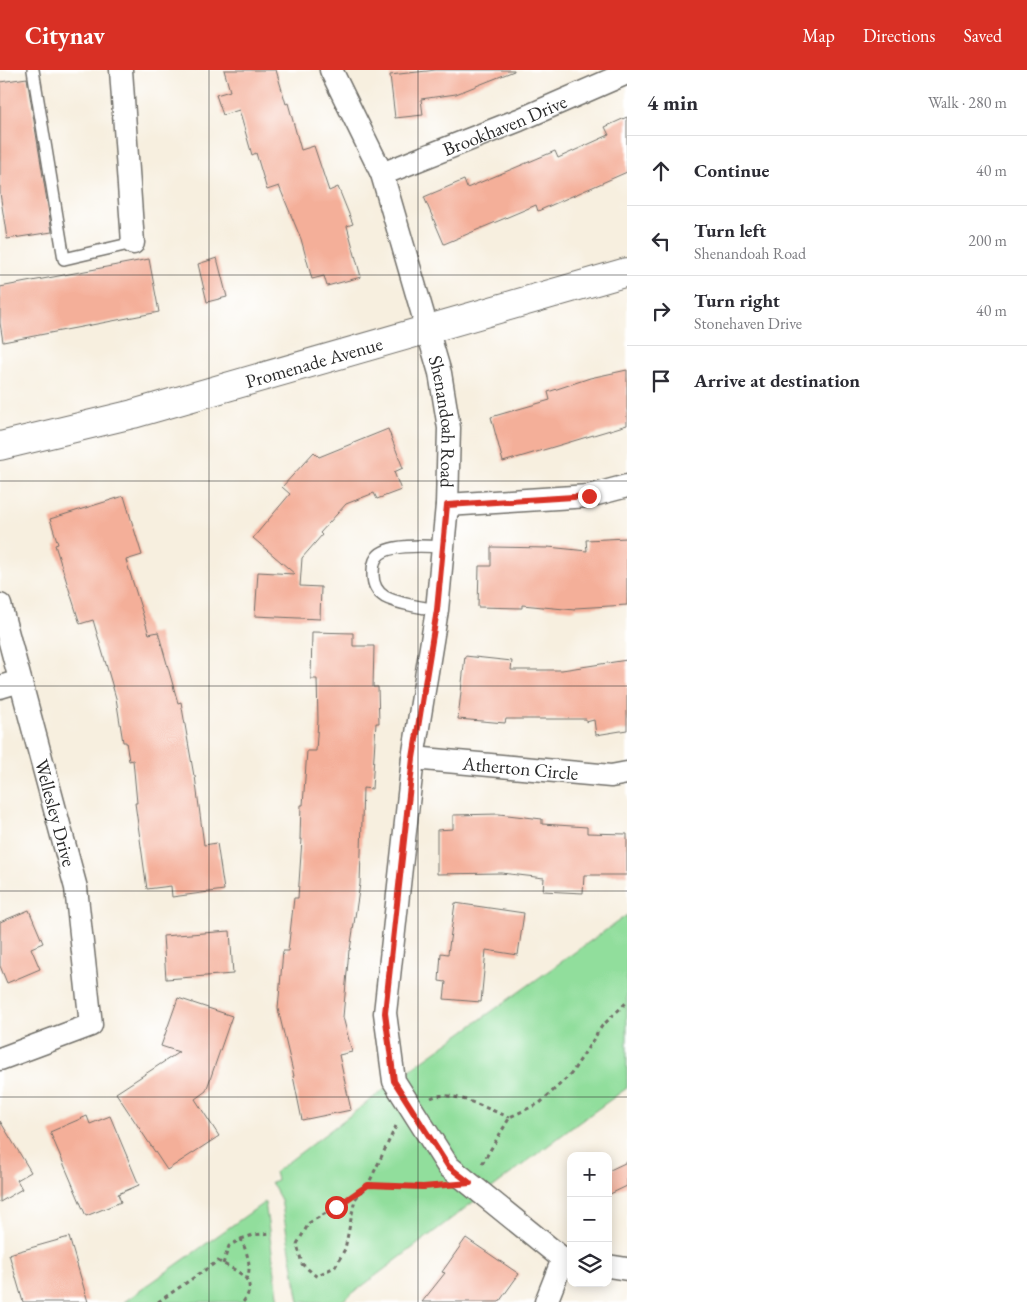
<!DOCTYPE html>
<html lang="en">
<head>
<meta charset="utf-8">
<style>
  body { margin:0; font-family:"EB Garamond",serif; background:#f2f2f3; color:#2b2b33 }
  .controls { position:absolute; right:15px; bottom:15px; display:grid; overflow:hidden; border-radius:10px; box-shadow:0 2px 12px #0003 }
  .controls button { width:45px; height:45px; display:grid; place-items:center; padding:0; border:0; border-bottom:1px solid #e1e1e2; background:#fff; color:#2b2b33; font:25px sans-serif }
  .stop { position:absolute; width:15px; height:15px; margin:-11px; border:4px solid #d93025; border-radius:50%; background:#fff }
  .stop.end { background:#d93025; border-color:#fff; box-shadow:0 1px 5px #0008 }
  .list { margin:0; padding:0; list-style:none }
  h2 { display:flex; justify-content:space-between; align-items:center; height:65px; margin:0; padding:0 20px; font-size:21px }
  h2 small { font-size:16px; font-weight:400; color:#7c7c81 }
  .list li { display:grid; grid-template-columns:32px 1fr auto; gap:15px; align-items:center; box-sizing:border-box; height:70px; padding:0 20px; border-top:1px solid #e1e1e2 }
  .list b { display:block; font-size:19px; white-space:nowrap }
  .list p { margin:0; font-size:16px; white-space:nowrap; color:#7c7c81 }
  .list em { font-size:16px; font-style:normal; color:#7c7c81 }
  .icon { flex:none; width:28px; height:28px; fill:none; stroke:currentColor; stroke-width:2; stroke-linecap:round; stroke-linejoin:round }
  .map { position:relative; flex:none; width:627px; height:1232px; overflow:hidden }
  header { display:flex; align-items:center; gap:30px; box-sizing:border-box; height:70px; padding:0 25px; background:#d93025; color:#fff }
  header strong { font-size:24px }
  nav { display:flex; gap:28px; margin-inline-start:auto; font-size:18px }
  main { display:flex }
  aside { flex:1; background:#fff }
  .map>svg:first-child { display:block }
  .green { fill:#91de9c; stroke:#5e8464 }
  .building { fill:#f4af99 }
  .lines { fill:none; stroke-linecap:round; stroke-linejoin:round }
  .lane-casing { stroke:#72706a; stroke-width:14 }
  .street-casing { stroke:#72706a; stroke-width:25 }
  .secondary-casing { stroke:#72706a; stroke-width:30 }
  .path { stroke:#72706a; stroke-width:3; stroke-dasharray:4 4; stroke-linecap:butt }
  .lane { stroke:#fff; stroke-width:11 }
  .street { stroke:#fff; stroke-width:22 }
  .secondary { stroke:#fff; stroke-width:28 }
  .route { stroke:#d93025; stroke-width:6 }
  .grid { fill:none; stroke:#2b2b2b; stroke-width:1; stroke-opacity:0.55 }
  .labels { text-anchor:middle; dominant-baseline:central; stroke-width:4.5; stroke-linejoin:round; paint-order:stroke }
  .street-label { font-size:19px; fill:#2b2b2b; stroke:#fff }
</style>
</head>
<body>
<header>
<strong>Citynav</strong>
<nav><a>Map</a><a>Directions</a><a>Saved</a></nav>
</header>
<main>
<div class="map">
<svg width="627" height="1232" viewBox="0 0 627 1232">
  <rect width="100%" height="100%" fill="#fff"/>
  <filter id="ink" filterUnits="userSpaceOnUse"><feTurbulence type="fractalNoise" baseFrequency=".02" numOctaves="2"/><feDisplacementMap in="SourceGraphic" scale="10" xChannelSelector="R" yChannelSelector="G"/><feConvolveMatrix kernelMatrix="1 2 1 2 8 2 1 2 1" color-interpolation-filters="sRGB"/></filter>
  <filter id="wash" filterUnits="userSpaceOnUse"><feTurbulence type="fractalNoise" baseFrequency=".0096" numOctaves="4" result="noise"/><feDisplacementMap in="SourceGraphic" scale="20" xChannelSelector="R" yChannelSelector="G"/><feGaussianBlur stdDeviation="1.12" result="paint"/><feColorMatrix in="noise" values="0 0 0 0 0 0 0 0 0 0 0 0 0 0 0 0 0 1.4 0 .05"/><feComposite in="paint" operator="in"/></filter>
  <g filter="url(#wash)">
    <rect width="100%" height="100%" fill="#f7efdf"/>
    <g class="green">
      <polygon points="627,845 627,1018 570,1059 341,1232 299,1232 281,1130 271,1112 277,1110 275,1102 422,991"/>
      <polygon points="265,1132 279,1232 124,1232"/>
    </g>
    <g id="blocks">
      <g class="building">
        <polygon points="224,0 276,0 286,34 288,33 301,80 314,76 329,121 338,117 353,154 347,156 361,207 327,216 324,206 312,209 301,169 279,116 267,120 256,83 252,85 239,40 223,45 216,25 230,21"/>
        <polygon points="436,0 514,0 514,1 456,24 421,29 423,45 395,48 390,5"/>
        <polygon points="27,8 52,162 7,169 0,123 0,12"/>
        <polygon points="627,47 627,102 538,141 536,135 444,174 424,127 464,110 467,118 555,81 558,88 609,65 605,57"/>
        <polygon points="217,188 227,227 207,232 198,194"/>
        <polygon points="149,189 159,242 3,272 0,253 0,217"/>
        <polygon points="627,300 627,355 503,392 491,347 550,330 548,322 590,308"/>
        <polygon points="388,359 403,398 394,402 401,420 377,429 374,423 346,434 320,463 322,465 302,488 300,516 321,517 320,549 255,546 258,502 295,504 253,468 290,424 282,417 314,382 319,387"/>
        <polygon points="124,426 142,485 126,490 149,564 158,562 178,633 181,632 194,706 195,706 204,775 217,773 224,820 172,827 171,816 147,819 135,733 137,733 133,690 129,691 126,672 123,672 116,628 93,550 80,554 55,475 58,474 50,449"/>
        <polygon points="627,468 627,535 575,538 575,540 522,535 522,538 478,537 479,496 491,496 491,477 548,478 548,477 587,481 586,470"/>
        <polygon points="312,562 353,563 353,576 374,576 373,617 378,617 379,653 376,653 372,719 363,718 360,814 350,880 349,880 343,947 352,982 339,985 351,1040 302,1050 293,1006 294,1006 278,939 283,881 288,881 294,828 298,828 302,769 300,769 301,735 303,735 307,681 316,681 318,650 317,609 311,609"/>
        <polygon points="465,586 512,591 511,600 562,600 627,590 627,660 596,665 594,650 586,652 586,649 506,649 505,653 458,649"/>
        <polygon points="499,744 542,749 542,754 587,757 587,763 627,764 627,805 584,805 583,823 543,821 544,808 501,803 437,804 437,760 453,759 453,745"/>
        <polygon points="455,833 524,843 518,885 486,880 481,932 444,929 446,912 439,911 441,883 448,884"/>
        <polygon points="29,840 43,873 31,878 40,899 7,913 0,896 0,852"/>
        <polygon points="230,861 233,904 166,909 163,866"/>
        <polygon points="178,928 232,946 206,1021 195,1029 219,1066 167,1100 116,1023 179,982 161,976"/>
        <polygon points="87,1046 90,1054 110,1046 139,1115 118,1124 121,1132 86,1146 50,1062"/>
        <polygon points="0,1051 31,1102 17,1110 22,1119 0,1132"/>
        <polygon points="627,1092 627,1116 608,1125 608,1101"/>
        <polygon points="69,1167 88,1232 23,1232 9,1184"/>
        <polygon points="466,1168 519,1204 499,1232 422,1232 445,1203 442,1202"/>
      </g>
    </g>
  </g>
  <g filter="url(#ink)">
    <use href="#blocks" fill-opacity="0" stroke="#72706a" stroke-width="1"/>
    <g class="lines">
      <g class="lane-casing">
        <g id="lane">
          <polyline points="33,0 64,189 133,173"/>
          <path d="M437,540C421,537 401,535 385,527C377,522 373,514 373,505C373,498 373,492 377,487C387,473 428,476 444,477"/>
        </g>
      </g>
      <g class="street-casing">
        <g id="street">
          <polyline points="121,0 133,173"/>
          <path id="s1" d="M331,0L382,104L440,303L449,358L447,435L437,540L413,688L385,943L394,1011L448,1096L563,1189"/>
          <path id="s2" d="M382,104L519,50L627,3"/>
          <polyline points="447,435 589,426 627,416"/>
          <path id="s3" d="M0,535L76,818L91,955L0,989"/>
          <polyline points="0,617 20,611"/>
          <path id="s4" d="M413,688L611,706L627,703"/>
          <polyline points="608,1196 627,1199"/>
          <polyline points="546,1232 563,1189"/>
        </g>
      </g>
      <g class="secondary-casing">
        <g id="secondary">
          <path id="s5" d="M0,376L133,344L627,202"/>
        </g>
      </g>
      <g class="path">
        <path d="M431,1028C450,1018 490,1041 510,1047"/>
        <polyline points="396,1056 368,1115 355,1129 345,1179 335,1197 316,1206 302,1194 297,1174 309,1153 336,1137 368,1115 423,1117 437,1116"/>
        <polyline points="482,1094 510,1047 540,1033 571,1004 602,956 627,932"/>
        <polyline points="241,1169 253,1165 271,1163"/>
        <path d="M223,1194L229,1176L241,1169C247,1183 252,1195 247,1209"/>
        <path d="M158,1232L218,1191C236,1201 261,1209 243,1232"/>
      </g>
      <use href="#lane" class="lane"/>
      <use href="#street" class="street"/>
      <use href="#secondary" class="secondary"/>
    </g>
  </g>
  <g class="lines" filter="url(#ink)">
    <polyline class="route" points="336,1137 368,1115 423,1117 470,1113 448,1096 394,1011 385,943 413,688 437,540 447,435 589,426"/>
  </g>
  <path class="grid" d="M209,0V1232M418,0V1232M0,205H627M0,411H627M0,616H627M0,821H627M0,1027H627"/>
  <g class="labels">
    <g class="street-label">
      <text stroke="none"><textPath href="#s2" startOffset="132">Brookhaven Drive</textPath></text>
      <text stroke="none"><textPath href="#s5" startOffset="325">Promenade Avenue</textPath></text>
      <text stroke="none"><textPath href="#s1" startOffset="372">Shenandoah Road</textPath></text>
      <text stroke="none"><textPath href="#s4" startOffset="108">Atherton Circle</textPath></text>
      <text stroke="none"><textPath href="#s3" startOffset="215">Wellesley Drive</textPath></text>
    </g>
  </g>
</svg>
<div class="controls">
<button>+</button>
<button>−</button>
<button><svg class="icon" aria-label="layers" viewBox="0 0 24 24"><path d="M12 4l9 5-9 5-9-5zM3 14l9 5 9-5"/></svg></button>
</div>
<div class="stop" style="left:336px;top:1137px"></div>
<div class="stop end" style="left:589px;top:426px"></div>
</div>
<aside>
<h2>4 min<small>Walk · 280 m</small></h2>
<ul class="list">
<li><svg class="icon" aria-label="ahead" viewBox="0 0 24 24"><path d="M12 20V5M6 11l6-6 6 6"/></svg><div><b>Continue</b></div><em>40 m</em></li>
<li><svg class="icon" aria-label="left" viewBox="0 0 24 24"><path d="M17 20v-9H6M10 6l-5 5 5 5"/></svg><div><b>Turn left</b><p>Shenandoah Road</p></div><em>200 m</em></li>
<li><svg class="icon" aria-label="right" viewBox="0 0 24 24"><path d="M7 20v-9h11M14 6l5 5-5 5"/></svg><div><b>Turn right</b><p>Stonehaven Drive</p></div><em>40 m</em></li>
<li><svg class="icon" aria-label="arrive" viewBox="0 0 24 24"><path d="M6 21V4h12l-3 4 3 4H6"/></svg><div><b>Arrive at destination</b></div></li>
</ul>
</aside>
</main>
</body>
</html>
